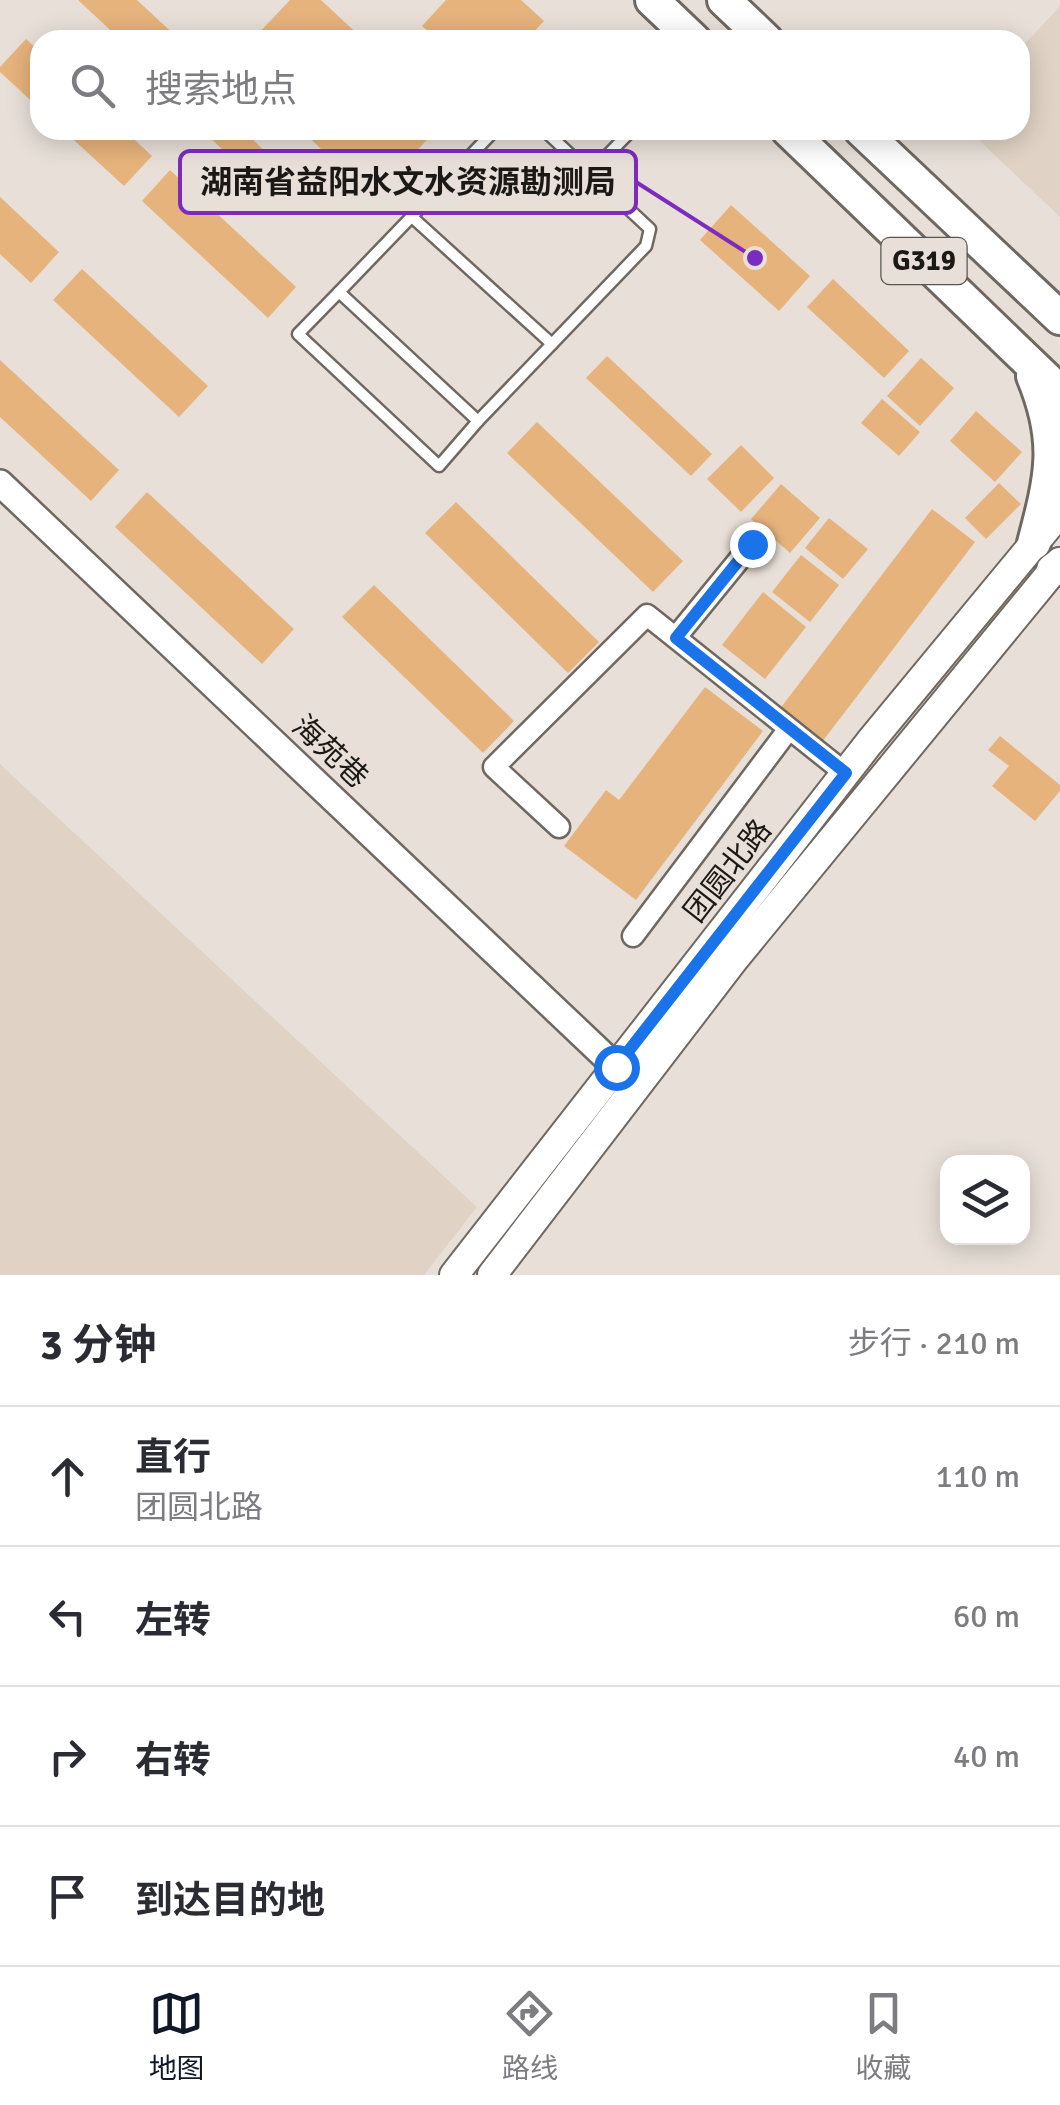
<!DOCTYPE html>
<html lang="zh">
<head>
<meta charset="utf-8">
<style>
  body { margin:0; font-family:Signika,"Noto Sans SC",sans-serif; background:#f2f2f3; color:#2b2b33 }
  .controls { position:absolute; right:30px; bottom:30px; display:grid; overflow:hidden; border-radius:20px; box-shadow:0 5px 25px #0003 }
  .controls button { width:90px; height:90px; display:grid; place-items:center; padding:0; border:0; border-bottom:2px solid #e1e1e2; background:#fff; color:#2b2b33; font:50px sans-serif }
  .stop { position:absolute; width:30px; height:30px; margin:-22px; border:8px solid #1a73e8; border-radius:50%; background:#fff }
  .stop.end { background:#1a73e8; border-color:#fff; box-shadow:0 2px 10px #0008 }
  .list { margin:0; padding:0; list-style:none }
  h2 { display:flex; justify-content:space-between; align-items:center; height:130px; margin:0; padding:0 40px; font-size:42px }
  h2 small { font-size:32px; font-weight:400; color:#7c7c81 }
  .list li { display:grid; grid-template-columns:65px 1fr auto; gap:30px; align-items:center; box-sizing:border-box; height:140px; padding:0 40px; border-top:2px solid #e1e1e2 }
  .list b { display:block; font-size:38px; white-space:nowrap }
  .list p { margin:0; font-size:32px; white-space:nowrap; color:#7c7c81 }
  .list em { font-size:32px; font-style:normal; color:#7c7c81 }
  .icon { flex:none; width:55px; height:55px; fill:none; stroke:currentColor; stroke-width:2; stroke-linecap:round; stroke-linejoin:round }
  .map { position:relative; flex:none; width:1060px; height:1275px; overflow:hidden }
  .search { position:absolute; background:#fff; box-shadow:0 5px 25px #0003; left:30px; right:30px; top:30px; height:110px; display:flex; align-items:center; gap:25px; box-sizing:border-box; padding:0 35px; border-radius:30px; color:#7c7c81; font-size:38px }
  .sheet { height:690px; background:#fff }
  nav { display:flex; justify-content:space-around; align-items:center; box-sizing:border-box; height:140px; border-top:2px solid #e1e1e2; background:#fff; font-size:28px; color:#7c7c81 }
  nav a { display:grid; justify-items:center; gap:5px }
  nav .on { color:#111827 }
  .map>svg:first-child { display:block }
  .built { fill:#e0d3c5 }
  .building { fill:#e6b37c }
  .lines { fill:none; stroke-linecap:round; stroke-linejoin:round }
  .service-casing { stroke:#6f6861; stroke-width:15 }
  .minor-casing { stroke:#6f6861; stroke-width:25 }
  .tertiary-casing { stroke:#6f6861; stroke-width:30 }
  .secondary-casing { stroke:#6f6861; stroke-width:32 }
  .primary-casing { stroke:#6f6861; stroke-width:38 }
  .service { stroke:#fff; stroke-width:10 }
  .minor { stroke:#fff; stroke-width:20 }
  .tertiary { stroke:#fff; stroke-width:25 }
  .secondary { stroke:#fff; stroke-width:28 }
  .primary { stroke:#fff; stroke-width:32 }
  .route { stroke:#1a73e8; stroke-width:12 }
  .labels { text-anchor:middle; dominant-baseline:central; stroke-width:8; stroke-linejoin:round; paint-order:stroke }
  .shield { fill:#e8e0d8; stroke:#585550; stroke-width:2.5 }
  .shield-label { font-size:28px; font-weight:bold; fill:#1b1916 }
  .street-label { font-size:30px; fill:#1b1916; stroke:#e8e0d8 }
  .leader { fill:none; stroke:#7b2cbf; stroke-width:4 }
  .callout-dot { fill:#7b2cbf; stroke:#e8e0d8; stroke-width:4 }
  .callout { fill:#e8e0d8; stroke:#7b2cbf; stroke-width:4 }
  .callout-label { font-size:32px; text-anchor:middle; font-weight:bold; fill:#1b1916 }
</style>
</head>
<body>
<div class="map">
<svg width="1060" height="1275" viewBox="0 0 1060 1275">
  <rect width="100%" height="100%" fill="#e8e0d8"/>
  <g class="built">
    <polygon points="1060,6 1060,217 968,130 1020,130 1020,49"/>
    <polygon points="0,764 477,1207 424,1275 0,1275"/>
  </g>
  <g class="building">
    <polygon points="78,0 137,0 180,40 121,40"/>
    <polygon points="290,0 321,0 364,40 252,40"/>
    <polygon points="446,0 521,0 544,21 526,40 438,40 422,26"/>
    <polygon points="26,39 40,52 40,109 0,72 0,67"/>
    <polygon points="63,130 124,130 152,156 124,186"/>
    <polygon points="202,130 243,130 295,181 276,201"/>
    <polygon points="301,130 436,130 373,198"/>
    <polygon points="170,170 296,287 268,318 142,201"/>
    <polygon points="0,197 59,252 31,283 0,254"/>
    <polygon points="731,205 810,276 779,311 700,240"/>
    <polygon points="82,269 208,386 179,417 53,300"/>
    <polygon points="833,279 909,351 884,378 807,307"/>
    <polygon points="607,356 712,454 691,476 586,378"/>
    <polygon points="921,358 954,388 920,426 887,396"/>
    <polygon points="0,360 119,470 91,501 0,417"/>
    <polygon points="882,399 920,432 899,456 861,423"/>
    <polygon points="976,411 1022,452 995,482 950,441"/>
    <polygon points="537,422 683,561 653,592 507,453"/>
    <polygon points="741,445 774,478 741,512 707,479"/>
    <polygon points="999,483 1021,504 986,539 965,518"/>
    <polygon points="781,484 820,518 790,553 751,519"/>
    <polygon points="147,492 294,629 262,664 115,527"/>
    <polygon points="456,502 599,642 568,673 425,533"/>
    <polygon points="932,509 975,542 822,742 779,710"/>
    <polygon points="829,518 868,549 843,579 805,548"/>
    <polygon points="801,555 839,585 810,622 772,592"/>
    <polygon points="374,585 514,721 483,753 342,617"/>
    <polygon points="763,592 806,627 765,679 722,645"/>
    <polygon points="705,687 763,731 636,900 564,846 606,790 619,800"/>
    <polygon points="1000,736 1060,785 1060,791 1035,821 992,786 1009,766 988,750"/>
  </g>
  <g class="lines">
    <g class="service-casing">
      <g id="service">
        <polyline points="495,130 339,292 478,421 646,246 650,229 544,130"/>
        <polyline points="589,174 632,130"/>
        <polyline points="412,217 552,344"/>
        <polyline points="339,292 298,334 439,466 478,421"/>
      </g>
    </g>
    <g class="minor-casing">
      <g id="minor">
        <polyline points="676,637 752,544"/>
        <polyline points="559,827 494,767 647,615 845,773"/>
        <polyline points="633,936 788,730"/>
      </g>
    </g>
    <g class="tertiary-casing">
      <polyline id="tertiary" points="0,483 616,1067"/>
    </g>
    <g class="secondary-casing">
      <g id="secondary">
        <polyline points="454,1275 869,743 1060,512"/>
        <polyline points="492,1275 735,958 1060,562"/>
      </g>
    </g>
    <g class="primary-casing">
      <g id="primary">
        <polyline points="652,0 694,40"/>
        <polyline points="724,0 766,40"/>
        <polyline points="788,130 1060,392"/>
        <polyline points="861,130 1060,318"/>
        <path d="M1033,376C1060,441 1052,475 1034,543"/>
        <polyline points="1053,570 1060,565"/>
      </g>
    </g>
    <use href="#service" class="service"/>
    <use href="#minor" class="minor"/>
    <use href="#tertiary" class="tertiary"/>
    <use href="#secondary" class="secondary"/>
    <use href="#primary" class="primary"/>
  </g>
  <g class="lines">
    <polyline class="route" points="616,1067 846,773 676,638 752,544"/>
  </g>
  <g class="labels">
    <rect class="shield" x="881.5" y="238" width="85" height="46" rx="8"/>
    <g class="shield-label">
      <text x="924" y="261">G319</text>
    </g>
    <g class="street-label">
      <text transform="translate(330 752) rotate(43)">海苑巷</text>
      <text transform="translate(728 871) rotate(-52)">团圆北路</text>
    </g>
  </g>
  <path class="leader" d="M755 258L636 182"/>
  <circle class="callout-dot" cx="755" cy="258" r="10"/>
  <rect class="callout" x="180" y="151" width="456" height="62" rx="10"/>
  <g class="callout-label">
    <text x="408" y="193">湖南省益阳水文水资源勘测局</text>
  </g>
</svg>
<div class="controls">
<button><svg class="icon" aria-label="layers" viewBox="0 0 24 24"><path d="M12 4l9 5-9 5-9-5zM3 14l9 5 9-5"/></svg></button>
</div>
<div class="stop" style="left:616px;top:1067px"></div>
<div class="stop end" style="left:752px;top:544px"></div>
<div class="search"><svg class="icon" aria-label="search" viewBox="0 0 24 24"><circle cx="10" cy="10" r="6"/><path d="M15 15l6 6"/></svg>搜索地点</div>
</div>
<section class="sheet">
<h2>3 分钟<small>步行 · 210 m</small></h2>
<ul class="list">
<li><svg class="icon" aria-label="ahead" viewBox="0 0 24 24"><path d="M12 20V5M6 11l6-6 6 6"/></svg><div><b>直行</b><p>团圆北路</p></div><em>110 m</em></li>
<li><svg class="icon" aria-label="left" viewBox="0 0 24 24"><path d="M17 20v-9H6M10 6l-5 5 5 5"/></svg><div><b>左转</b></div><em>60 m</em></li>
<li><svg class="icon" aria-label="right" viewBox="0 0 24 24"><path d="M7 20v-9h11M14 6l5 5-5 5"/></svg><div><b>右转</b></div><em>40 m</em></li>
<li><svg class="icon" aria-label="arrive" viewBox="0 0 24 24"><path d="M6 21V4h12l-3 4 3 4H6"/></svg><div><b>到达目的地</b></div></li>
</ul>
</section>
<nav>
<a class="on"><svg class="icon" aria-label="map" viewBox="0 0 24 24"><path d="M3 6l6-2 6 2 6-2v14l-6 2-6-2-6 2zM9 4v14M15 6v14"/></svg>地图</a>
<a><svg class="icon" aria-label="directions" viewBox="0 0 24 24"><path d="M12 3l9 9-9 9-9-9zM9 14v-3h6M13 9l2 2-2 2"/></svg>路线</a>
<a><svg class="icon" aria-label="saved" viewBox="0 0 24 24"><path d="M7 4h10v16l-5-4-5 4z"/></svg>收藏</a>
</nav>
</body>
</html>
